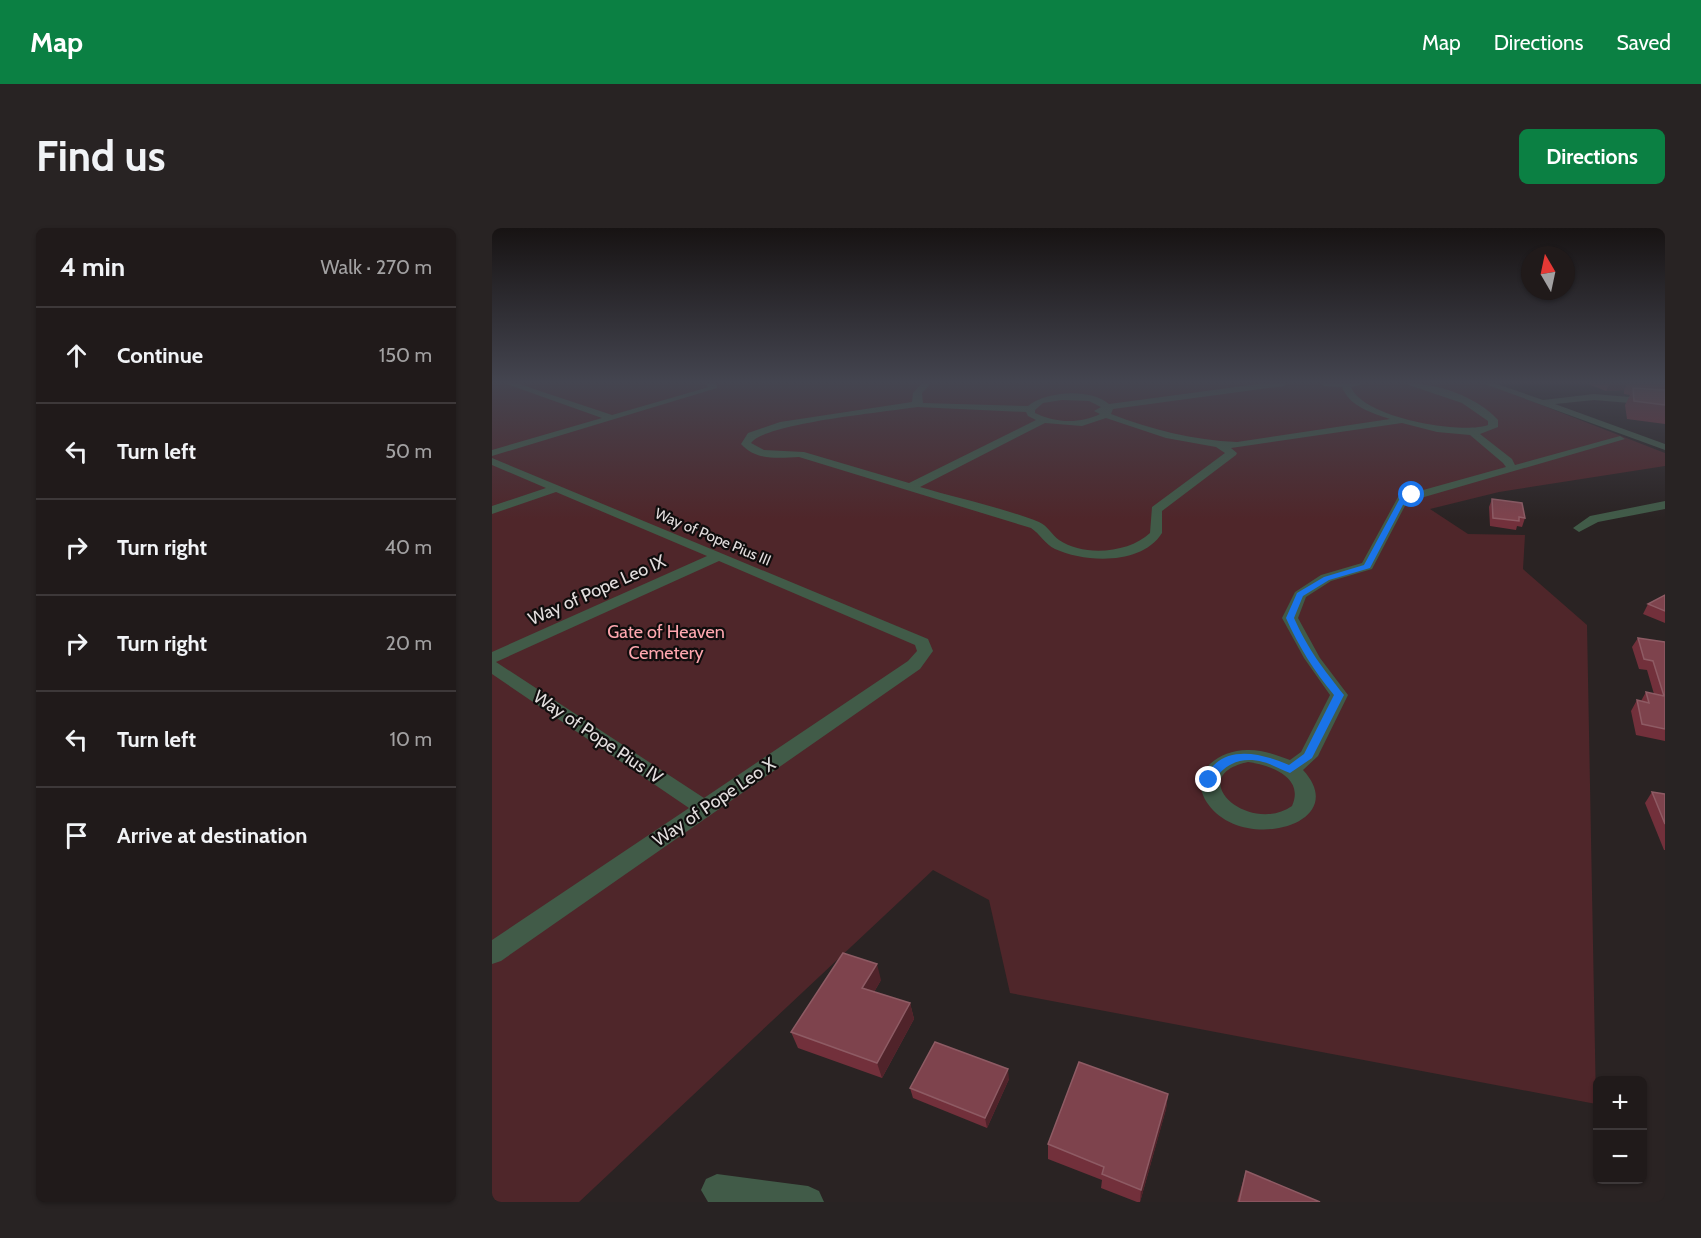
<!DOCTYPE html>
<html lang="en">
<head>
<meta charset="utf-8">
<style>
  body { margin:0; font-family:Cabin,sans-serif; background:#282323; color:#f1f3f6 }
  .controls { position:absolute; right:18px; bottom:18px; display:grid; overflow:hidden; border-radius:9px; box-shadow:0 2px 4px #0004 }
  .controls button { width:54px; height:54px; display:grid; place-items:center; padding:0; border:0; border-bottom:2px solid #3d3839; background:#201a1a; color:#f1f3f6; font:30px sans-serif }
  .compass { position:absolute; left:1029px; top:18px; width:54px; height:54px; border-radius:50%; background:#201a1a; box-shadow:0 2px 4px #0004; rotate:351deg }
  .stop { position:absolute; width:18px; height:18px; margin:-14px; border:4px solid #1a73e8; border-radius:50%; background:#fff }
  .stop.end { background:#1a73e8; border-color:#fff; box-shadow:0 2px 6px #0008 }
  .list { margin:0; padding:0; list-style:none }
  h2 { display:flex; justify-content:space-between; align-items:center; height:78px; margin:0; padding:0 24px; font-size:26px }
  h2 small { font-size:20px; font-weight:400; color:#a2a1a2 }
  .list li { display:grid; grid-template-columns:39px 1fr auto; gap:18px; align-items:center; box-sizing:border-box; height:96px; padding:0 24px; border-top:2px solid #3d3839 }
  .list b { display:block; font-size:22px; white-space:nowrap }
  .list em { font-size:20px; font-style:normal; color:#a2a1a2 }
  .icon { flex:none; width:33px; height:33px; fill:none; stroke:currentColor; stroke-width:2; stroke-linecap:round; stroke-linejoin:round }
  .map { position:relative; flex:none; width:1173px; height:974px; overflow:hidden; border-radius:9px }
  header { display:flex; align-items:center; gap:36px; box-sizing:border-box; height:84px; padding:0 30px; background:#0b8043; color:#fff }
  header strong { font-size:28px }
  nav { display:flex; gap:33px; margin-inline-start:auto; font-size:21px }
  .intro { display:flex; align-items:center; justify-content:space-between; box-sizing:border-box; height:144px; padding:0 36px }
  h1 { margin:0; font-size:42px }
  .button { padding:15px 27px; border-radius:9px; background:#0b8043; color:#fff; font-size:21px; font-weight:700 }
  main { display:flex; gap:36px; padding:0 36px }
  aside { flex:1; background:#201a1a; border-radius:9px; box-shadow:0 2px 4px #0004 }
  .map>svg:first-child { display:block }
  .green { fill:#4f262a }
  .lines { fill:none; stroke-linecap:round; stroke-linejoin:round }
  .minor { fill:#415b48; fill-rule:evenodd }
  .wall { fill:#72303b }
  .shaded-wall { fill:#50232a }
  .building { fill:#7e434d; stroke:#8e5b64; stroke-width:1.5 }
  .route { fill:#1a73e8 }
  .labels { text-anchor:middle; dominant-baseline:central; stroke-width:4.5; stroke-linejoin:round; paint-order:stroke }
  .far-street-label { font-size:15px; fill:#e3dede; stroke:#100d0d }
  .street-label { font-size:18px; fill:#e3dede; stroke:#100d0d }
  .park-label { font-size:18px; fill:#fea7af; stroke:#100d0d }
</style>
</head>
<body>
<header>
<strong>Map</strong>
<nav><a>Map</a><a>Directions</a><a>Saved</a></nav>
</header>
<div class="intro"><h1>Find us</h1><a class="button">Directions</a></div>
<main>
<aside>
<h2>4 min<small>Walk · 270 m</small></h2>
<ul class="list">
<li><svg class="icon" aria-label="ahead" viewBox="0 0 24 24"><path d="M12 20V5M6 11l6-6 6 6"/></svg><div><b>Continue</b></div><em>150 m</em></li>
<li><svg class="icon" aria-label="left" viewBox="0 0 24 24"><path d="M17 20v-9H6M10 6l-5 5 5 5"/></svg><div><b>Turn left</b></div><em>50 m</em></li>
<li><svg class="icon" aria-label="right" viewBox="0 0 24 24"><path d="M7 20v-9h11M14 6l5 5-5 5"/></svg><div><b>Turn right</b></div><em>40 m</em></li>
<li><svg class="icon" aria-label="right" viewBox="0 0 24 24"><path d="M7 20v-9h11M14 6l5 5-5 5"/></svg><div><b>Turn right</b></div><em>20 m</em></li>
<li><svg class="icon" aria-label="left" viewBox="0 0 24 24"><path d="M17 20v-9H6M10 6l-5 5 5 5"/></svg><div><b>Turn left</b></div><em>10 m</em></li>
<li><svg class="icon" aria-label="arrive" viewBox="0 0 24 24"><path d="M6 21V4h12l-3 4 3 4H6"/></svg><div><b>Arrive at destination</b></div></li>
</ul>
</aside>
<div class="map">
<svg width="1173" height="974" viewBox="0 0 1173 974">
  <rect width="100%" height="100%" fill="#2a2323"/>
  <polygon class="green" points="0,155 993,155 1173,225 1173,238 1007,264 938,281 976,306 1033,307 1031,341 1095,397 1104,876 518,765 497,672 441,642 87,974 0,974"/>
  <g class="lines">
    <g class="minor">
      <polygon points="12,155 24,155 120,187 217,159 212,155 224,155 225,160 0,228 0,222 110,190"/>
      <path d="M430,155H439L430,165L431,175L536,178C555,163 598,160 617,176L774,155H796L792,158L621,181L619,186C660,202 701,212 745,214L898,191C880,185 857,178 850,159L832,158L828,155H875L859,159C870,189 968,207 996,197V193L970,175L911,155C942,154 985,168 1006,192V199L988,206L1020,231L1023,237L1128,208L1133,211L915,274L880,341L839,353L814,369L806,390L828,430L856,467L826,528L811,542C861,596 751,626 716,576C694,545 727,521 757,522C771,522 785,527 798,532L809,524L838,467L812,430L790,390L803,364L829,347L870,335L906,269L1014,239L1011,235L978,207L945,204L910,195L739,220L745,225L744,227L670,283V305C650,337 594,335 563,321C553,316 548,306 539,300L307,229C287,230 264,233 249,216L256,205L288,194L420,174L421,165ZM570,172L597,173L609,179L602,183L608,186C588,196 563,195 543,185V182L551,175ZM425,179L534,184L536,188L544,192L417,255L312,224L272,222L259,215C273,195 395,184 425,179ZM614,190L674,210L724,219L733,225L660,279L658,305C637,325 592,329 567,312C560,307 556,298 547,294C512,280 465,270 428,259L553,195L590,198ZM756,534C778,537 813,549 800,578C757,608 690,548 756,534Z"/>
      <polygon points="990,155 1002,155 1051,172 1102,166 1173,172 1173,178 1102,172 1063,176 1173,216 1173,222"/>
      <path d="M0,230L436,411L441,423L428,441L9,733L0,736V712L197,580L0,446V424L215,328L64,264L0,286V278L54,260L0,237ZM227,333L423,417L425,423L416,433L212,570L4,434Z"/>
      <polygon points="1173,273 1173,281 1106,294 1087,304 1081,300 1098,288"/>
      <polygon points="225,946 316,958 327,963 332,974 216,974 209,962 214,951"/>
    </g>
  </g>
  <g class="wall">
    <polygon points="1094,155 1173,155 1173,196 1135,191 1133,177 1138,167 1132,166 1132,162 1114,163"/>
    <polygon points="1000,271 1033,290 1030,299 1025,298 1024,302 998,298 997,279"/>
    <polygon points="1173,367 1173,395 1151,386 1156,376"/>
    <polygon points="1146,410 1173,414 1173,513 1144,507 1139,483 1145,472 1149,473 1154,464 1162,466 1155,442 1147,441 1140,419"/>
    <polygon points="1160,564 1173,566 1173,622 1172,622 1153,575"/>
    <polygon points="389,752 382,764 418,775 422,791 390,850 306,820 299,804"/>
    <polygon points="517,851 495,900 421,870 418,860"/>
    <polygon points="676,866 674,881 648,974 645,974 609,960 610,952 556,931 556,916"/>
    <polygon points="754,943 828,974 745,974"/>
  </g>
  <g class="shaded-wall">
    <polygon points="1118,155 1135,155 1132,162 1114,163"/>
    <polygon points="385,736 389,752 375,776 370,760"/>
    <polygon points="418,775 422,791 390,850 385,835"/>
    <polygon points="516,841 517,851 495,900 493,890"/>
    <polygon points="676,866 674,881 648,974 649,962"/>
  </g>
  <g class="building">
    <polygon points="1141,160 1173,162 1173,177 1142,173"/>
    <polygon points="1000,271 1030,275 1033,290 1027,289 1027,293 1001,290"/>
    <polygon points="1173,367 1173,383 1156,376"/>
    <polygon points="1146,410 1173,414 1173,501 1150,496 1145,472 1157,475 1154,464 1172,468 1161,433 1152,431"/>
    <polygon points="1160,564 1173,566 1173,596"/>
    <polygon points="351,725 385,736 370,760 418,775 385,835 299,804"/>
    <polygon points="443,814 516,841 493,890 418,860"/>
    <polygon points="587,834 676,866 649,962 610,946 612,939 556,916"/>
    <polygon points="754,943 828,974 747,974"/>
  </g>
  <linearGradient id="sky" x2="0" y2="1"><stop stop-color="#171313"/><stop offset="0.53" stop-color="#444550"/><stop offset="1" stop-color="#444550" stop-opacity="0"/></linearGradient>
  <rect width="1173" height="291" fill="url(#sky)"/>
  <path class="route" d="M918,266L923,267L913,273L878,340L837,352L811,368L802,390C817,423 830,439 852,467L820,530L798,545C789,542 780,536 771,534C749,528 731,536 721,555H714L712,552C728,515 767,524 797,537L812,526L842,467C822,443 807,419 794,390L805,365L832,349L872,337L907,272Z"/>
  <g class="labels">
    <g class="far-street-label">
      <text transform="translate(221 309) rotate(23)">Way of Pope Pius III</text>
    </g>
    <g class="street-label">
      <text transform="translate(105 362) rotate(-24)">Way of Pope Leo IX</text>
      <text transform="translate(106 509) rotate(34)">Way of Pope Pius IV</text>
      <text transform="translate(222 574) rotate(-34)">Way of Pope Leo X</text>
    </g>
    <g class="park-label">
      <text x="174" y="404">Gate of Heaven<tspan x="174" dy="21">Cemetery</tspan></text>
    </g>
  </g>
</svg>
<div class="controls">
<button>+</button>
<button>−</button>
</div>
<svg class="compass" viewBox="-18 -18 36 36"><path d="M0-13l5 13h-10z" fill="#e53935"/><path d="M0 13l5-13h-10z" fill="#a2a1a2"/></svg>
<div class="stop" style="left:920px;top:267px"></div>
<div class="stop end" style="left:717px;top:552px"></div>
</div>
</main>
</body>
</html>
